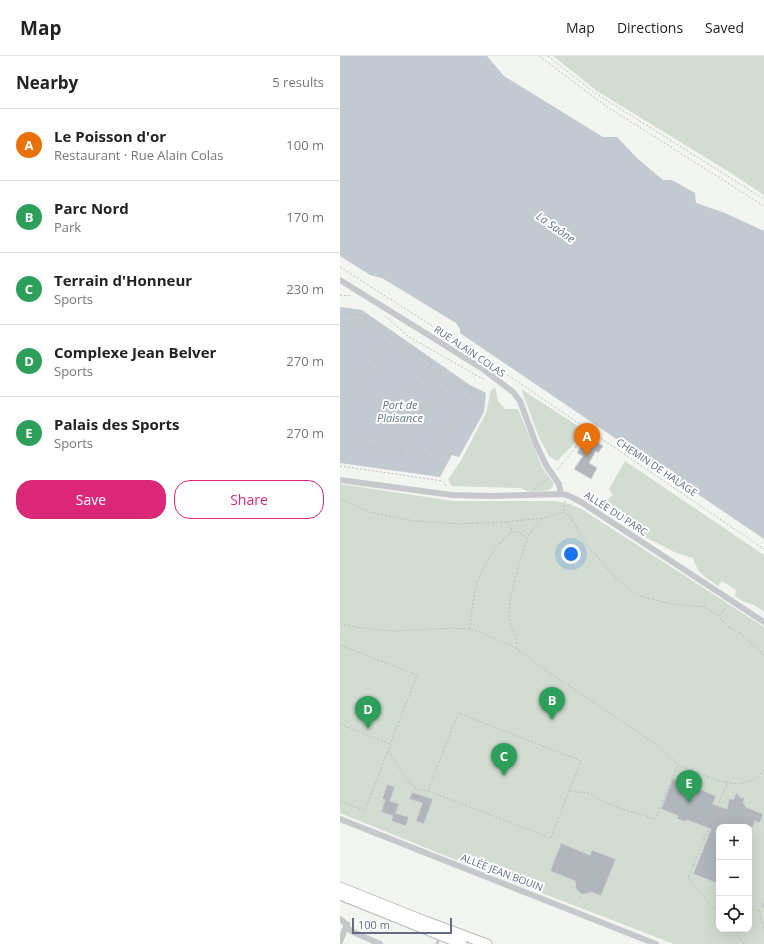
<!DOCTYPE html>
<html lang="en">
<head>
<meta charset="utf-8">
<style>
  body { margin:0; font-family:"Open Sans",sans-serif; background:#f2f2f2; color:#222 }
  .controls { position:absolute; right:12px; bottom:12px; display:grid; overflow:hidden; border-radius:8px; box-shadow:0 4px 16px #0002 }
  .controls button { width:36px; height:36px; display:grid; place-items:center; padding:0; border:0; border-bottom:1px solid #e0e0e0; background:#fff; color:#222; font:20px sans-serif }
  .scale { position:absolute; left:12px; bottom:10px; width:100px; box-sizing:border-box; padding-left:4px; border:2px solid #626b83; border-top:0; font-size:11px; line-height:14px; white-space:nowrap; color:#626b83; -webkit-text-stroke:3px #fff; paint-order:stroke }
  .you { position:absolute; left:231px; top:498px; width:14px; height:14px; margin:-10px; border:3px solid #fff; border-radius:50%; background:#1a73e8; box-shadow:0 0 0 6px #1a73e833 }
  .badge { display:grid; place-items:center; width:26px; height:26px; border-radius:50%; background:#db2777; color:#fff; font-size:13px; font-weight:700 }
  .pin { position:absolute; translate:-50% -33px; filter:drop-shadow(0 1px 2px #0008) }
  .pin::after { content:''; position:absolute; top:21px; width:14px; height:12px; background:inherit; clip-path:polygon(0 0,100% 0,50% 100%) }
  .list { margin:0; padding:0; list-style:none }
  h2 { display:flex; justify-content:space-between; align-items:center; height:52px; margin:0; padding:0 16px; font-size:17px }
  h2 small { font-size:13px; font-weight:400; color:#767676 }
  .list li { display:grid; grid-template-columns:26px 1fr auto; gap:12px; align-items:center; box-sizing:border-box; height:72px; padding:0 16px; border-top:1px solid #e0e0e0 }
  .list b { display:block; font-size:15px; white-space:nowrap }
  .list p { margin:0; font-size:13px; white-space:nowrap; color:#767676 }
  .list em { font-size:13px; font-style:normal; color:#767676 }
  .actions { display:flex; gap:8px; padding:12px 16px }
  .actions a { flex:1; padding:9px 0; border:1px solid #db2777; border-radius:16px; text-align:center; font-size:14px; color:#db2777 }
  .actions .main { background:#db2777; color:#fff }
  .icon { flex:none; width:22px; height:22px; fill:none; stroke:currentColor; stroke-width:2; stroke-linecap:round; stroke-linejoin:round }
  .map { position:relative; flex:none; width:424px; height:888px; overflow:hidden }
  header { display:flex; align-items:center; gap:24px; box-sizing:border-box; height:56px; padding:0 20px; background:#fff; border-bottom:1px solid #e0e0e0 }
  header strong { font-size:19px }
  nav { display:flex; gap:22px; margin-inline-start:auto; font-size:14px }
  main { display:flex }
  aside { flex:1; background:#fff }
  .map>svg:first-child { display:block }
  .green { fill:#d2dcd1; fill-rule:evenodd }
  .water { fill:#c3c9d0 }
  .building { fill:#b1b5bc; stroke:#d5d6d3 }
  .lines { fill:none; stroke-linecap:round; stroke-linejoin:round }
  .primary-casing { stroke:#b8babf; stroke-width:11 }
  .path { stroke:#bdbec1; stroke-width:1; stroke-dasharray:2 2; stroke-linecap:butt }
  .lane { stroke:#c6c8cc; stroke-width:3 }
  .street { stroke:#c6c8cc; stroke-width:6 }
  .primary { stroke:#fff; stroke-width:9 }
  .labels { text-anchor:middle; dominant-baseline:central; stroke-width:4; stroke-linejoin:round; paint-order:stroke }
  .street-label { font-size:10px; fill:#626b83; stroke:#fff }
  .water-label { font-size:11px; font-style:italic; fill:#637487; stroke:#fff }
</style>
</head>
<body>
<header>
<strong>Map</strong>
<nav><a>Map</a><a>Directions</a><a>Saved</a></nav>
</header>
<main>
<aside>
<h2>Nearby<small>5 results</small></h2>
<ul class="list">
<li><span class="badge" style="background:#e8710a">A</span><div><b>Le Poisson d'or</b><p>Restaurant · Rue Alain Colas</p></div><em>100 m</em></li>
<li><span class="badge" style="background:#2e9e5b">B</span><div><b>Parc Nord</b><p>Park</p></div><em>170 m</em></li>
<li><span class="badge" style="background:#2e9e5b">C</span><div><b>Terrain d'Honneur</b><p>Sports</p></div><em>230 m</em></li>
<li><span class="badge" style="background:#2e9e5b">D</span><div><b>Complexe Jean Belver</b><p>Sports</p></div><em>270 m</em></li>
<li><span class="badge" style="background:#2e9e5b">E</span><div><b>Palais des Sports</b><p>Sports</p></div><em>270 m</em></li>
</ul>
<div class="actions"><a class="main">Save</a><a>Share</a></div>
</aside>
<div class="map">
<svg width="424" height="888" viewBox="0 0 424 888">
  <rect width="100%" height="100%" fill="#f3f5f0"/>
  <g class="green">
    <polygon points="213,0 424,0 424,139 391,117 257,35"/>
    <polygon points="155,331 158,345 165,353 178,353 202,411 213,426 213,430 209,434 190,436 180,432 112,430 108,424 123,401 146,357 151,334"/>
    <polygon points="181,333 241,372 233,389 217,405 209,400 199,381"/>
    <path d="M285,405L424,499V556L414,549L404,546L395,540L396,534L382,525L378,530C364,520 358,518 353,502L336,497L321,489L300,479L304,471L287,461L284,466L273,456L266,445L273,439L269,433Z"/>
    <path d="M0,428L113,445H215L230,448L243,454L424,571V888H334L101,798L0,757ZM379,771H409V873H379Z"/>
  </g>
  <g class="water">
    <polygon points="0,0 147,0 164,20 211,49 263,81 277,81 298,103 323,124 332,124 355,137 356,147 385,157 424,175 424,483 120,277 120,273 116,267 42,222 30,219 0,200"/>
    <polygon points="0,251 22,254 130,329 146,337 144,356 119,401 112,399 100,421 0,407"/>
  </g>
  <g class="building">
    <polygon points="248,382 251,382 263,390 258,397 256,395 249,407 257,412 251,423 234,413 243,400 237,397 245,384"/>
    <polygon points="333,722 376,740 373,748 387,753 389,743 394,743 396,736 401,742 405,741 403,747 406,751 423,758 420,767 415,765 413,771 379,771 379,828 353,818 371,773 347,764 346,766 337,763 338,760 321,753"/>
    <polygon points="47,728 55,731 50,745 59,748 56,757 69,761 66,770 51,765 53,760 41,756 45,744 42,743"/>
    <polygon points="72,736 93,743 84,768 76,765 82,747 69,743"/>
    <polygon points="221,787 250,799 252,794 276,803 261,840 251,836 246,838 241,838 236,833 235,825 210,815"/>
  </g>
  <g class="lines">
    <g class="primary-casing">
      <g id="primary">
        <polyline points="0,831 85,865 147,888"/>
        <polyline points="0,839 122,888"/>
      </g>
    </g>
    <g class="path">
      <polyline points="199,0 266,50 424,150"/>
      <polyline points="208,0 252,35 424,143"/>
      <polyline points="0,211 147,305 424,493"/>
      <polyline points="0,239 12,240"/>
      <polyline points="0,257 17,259 0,284"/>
      <polyline points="17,259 22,260 136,338"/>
      <polyline points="45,260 69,281 143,323 143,322"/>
      <polyline points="0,355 51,280"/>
      <polyline points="21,382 39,395"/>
      <polyline points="34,391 91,307"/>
      <polyline points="54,391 65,399"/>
      <polyline points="60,395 111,322"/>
      <polyline points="80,396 93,404"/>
      <polyline points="87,400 131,335"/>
      <polyline points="0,410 103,425 107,431"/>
      <polyline points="217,414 233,395 246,372"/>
      <polyline points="194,433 208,423"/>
      <polyline points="0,443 30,456 48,460 75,465 118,468 165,466 202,462 224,456 231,461 243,484 253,496 273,519 288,532 303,541 331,548 364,551 375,557 389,571 404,580 424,599"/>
      <polyline points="224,455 225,445"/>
      <polyline points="166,466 171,471 172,476 178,476 187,482"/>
      <polyline points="379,560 387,550"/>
      <polyline points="0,568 21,572 52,575 113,572 129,573 140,576 176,592 201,611 320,691 338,709 380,725 398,728 413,724 424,714"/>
      <path d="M129,573C132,561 132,550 134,539C138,516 154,489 172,476"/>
      <polyline points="0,589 77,619 48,694 67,724 78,734 88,735"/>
      <path d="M176,592C179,582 170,570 169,560C168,543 181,499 188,482C191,475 196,468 202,462"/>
      <polyline points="0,668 50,688"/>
      <polyline points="229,735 211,782 88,735 118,657 241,705 229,735 248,737 273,750 315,763 338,709"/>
      <polyline points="0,745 25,755 48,694"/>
      <polyline points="239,842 241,838"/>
      <polyline points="409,854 418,854"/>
      <polyline points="419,854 424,875"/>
      <polyline points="379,857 373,852 348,822 387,727"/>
      <polyline points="393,873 404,888"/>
      <polyline points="31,877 37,863"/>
    </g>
    <g class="lane">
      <polyline points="423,850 424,848"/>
      <polyline points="97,888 99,881"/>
    </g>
    <g class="street">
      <polyline points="0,224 143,313 173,336 180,345 196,388 206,409 219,428 221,438"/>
      <polyline points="0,424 112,439 152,440 221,438 227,439 241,446 424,566"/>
      <polyline points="0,763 316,888"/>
      <path d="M0,863C6,866 6,871 11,875L40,888"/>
      <polyline points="0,886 7,868"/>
    </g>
    <use href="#primary" class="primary"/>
  </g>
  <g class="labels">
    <g class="street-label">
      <text transform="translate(130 295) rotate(34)">RUE ALAIN COLAS</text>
      <text transform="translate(317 411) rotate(34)">CHEMIN DE HALAGE</text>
      <text transform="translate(276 457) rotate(33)">ALLÉE DU PARC</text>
      <text transform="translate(162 816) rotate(21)">ALLÉE JEAN BOUIN</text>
    </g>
    <g class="water-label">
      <text transform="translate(216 171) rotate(35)">La Saône</text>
      <text x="60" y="348">Port de<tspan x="60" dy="13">Plaisance</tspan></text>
    </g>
  </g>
</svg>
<div class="controls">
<button>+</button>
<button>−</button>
<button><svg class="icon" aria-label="locate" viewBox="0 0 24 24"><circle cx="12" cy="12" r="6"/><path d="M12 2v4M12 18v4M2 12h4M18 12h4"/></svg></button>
</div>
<div class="scale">100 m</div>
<div class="you"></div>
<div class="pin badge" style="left:247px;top:400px;background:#e8710a">A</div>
<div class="pin badge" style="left:212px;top:664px;background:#2e9e5b">B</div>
<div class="pin badge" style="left:164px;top:720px;background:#2e9e5b">C</div>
<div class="pin badge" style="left:28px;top:673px;background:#2e9e5b">D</div>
<div class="pin badge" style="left:349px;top:747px;background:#2e9e5b">E</div>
</div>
</main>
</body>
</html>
